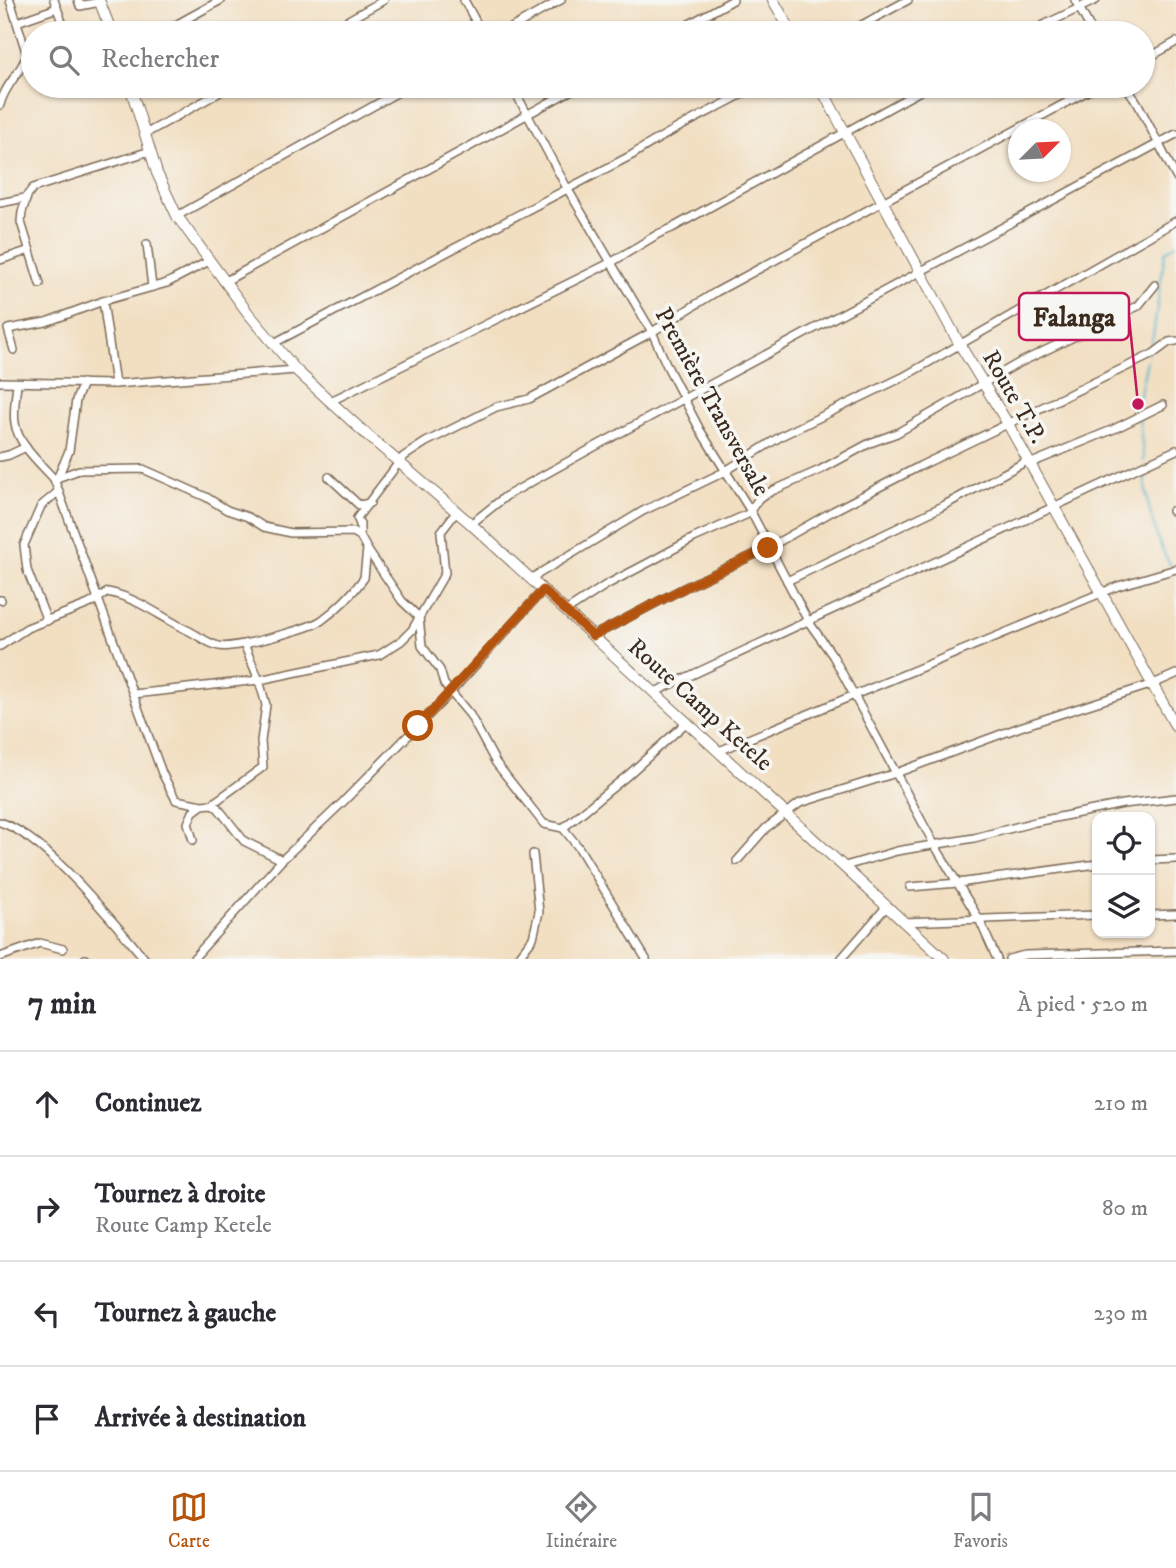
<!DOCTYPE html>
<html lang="fr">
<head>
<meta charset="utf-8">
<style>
  body { margin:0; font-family:"IM FELL DW Pica",serif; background:#f2f2f3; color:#2b2b33 }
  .controls { position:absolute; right:21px; bottom:21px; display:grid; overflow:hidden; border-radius:14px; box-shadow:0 2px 5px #0004 }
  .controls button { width:63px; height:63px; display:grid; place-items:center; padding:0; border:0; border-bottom:2px solid #e1e1e2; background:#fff; color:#2b2b33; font:35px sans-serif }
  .compass { position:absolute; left:1008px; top:119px; width:63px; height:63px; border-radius:50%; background:#fff; box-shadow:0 2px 5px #0004; rotate:66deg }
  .stop { position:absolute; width:21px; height:21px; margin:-16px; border:5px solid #b45309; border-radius:50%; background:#fff }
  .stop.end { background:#b45309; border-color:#fff; box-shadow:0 2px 7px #0008 }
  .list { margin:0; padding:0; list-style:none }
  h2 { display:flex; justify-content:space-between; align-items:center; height:91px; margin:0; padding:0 28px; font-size:30px }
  h2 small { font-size:23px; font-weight:400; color:#7c7c81 }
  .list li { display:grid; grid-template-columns:46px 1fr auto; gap:21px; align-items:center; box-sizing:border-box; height:105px; padding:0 28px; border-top:2px solid #e1e1e2 }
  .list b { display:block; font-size:26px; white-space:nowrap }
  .list p { margin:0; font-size:23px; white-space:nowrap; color:#7c7c81 }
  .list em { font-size:23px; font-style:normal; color:#7c7c81 }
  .icon { flex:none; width:38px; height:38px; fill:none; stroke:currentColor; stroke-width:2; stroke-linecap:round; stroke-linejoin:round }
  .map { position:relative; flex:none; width:1176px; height:959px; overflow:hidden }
  .search { position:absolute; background:#fff; box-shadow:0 2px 5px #0004; left:21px; right:21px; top:21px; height:77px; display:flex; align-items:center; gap:18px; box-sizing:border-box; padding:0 24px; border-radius:38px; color:#7c7c81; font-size:26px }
  .sheet { height:511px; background:#fff }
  nav { display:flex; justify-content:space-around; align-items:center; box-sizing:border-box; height:98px; border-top:2px solid #e1e1e2; background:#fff; font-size:19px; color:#7c7c81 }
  nav a { display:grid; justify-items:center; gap:4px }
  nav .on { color:#b45309 }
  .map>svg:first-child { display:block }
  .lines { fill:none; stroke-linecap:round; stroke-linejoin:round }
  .stream { stroke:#4eb4cc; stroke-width:2 }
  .street-casing { stroke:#7b6957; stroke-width:10 }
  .secondary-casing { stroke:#7b6957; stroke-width:12 }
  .street { stroke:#fff; stroke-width:7 }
  .secondary { stroke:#fff; stroke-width:10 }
  .route { stroke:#b45309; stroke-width:9 }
  .labels { text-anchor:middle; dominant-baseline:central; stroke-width:7; stroke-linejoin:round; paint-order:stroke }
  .street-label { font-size:24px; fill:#3b2a1e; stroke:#f6f6f2 }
  .leader { fill:none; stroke:#c2185b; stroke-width:2.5 }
  .callout-dot { fill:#c2185b; stroke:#f6f6f2; stroke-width:2.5 }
  .callout { fill:#f6f6f2; stroke:#c2185b; stroke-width:2.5 }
  .callout-label { font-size:26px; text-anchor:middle; font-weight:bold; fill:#3b2a1e }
</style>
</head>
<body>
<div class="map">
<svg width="1176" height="959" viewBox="0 0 1176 959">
  <rect width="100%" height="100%" fill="#f6f6f2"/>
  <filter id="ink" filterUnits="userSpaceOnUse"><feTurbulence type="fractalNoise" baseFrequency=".0143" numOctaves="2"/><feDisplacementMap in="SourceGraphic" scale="14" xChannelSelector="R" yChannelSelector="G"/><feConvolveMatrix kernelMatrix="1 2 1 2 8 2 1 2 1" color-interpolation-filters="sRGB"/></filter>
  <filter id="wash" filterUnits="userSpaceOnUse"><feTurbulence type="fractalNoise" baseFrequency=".00686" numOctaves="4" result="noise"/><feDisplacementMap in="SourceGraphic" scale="28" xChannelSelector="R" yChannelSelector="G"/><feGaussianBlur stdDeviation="1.57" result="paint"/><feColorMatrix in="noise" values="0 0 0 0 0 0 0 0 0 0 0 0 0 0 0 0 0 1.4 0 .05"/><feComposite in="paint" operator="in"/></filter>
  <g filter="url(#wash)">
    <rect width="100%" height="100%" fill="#f2dfc2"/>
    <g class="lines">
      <g class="stream">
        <polyline points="1148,354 1153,336 1165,252 1176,244"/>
        <polyline points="1139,413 1138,404 1147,360"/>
        <polyline points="1139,418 1144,461"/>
        <path d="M1144,467C1144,494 1156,547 1173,568"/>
      </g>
    </g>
  </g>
  <g filter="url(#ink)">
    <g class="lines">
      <g class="street-casing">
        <g id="street">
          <polyline points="54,0 66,33"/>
          <polyline points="78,0 80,6 100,2"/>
          <polyline points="464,0 482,33"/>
          <polyline points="1075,0 1093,33"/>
          <polyline points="17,22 57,8"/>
          <polyline points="161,33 221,0"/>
          <polyline points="325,33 384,0"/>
          <polyline points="502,33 561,0"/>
          <polyline points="673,33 733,0"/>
          <polyline points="847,33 908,0"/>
          <polyline points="1027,33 1096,0"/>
          <polyline points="1143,61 1176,42"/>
          <polyline points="512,86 567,188 652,332 667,366 700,430 750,510 808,621 833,656 934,844 979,919 997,959"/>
          <polyline points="1126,86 1138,104 1176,177"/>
          <path d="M0,105C4,86 20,74 27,55L10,0"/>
          <polyline points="145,134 231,86"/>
          <polyline points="27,197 22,212 21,222 40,284"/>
          <polyline points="0,203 25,198 33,188 150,151"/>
          <polyline points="177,216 409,86"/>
          <polyline points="147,244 152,287"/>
          <polyline points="0,260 30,250"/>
          <polyline points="224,282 579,86"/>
          <polyline points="103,301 115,384"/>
          <path d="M274,343L632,155C672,128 715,110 757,86"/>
          <polyline points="14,350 8,329 46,322 103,301 167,283 209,261"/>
          <polyline points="0,382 115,384 296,370"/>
          <path d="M17,383C16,396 13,411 15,423C18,445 41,464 54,479L162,773L176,800L202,805L212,804L263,767L261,741L266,705L259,680L244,644"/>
          <polyline points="329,402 612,262 658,234 672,228 929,86"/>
          <polyline points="0,457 9,455 26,447"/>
          <polyline points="1029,464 1114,429 1163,405"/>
          <polyline points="329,477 359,505 370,503"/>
          <polyline points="54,479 79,470 143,469 206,497 227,510 248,517 264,527 291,533 353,532 360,536"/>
          <polyline points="57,479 69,451 76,400 83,383"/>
          <polyline points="1172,511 1176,510"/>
          <polyline points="471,524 506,496 596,446 1176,134"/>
          <polyline points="367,549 402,601 419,617 422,646 440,670 444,684 470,715 496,763 544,824 563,828 579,848 646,959"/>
          <polyline points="530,579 643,511 724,472 783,435 903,377 1176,221"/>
          <polyline points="787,581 939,508 1027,461"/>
          <polyline points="0,600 1,600"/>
          <polyline points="566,611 606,585 648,563 694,538 748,514 759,498 772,491 820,470 870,443 897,433 1017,364 1138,306 1155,285"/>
          <polyline points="47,621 27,570 24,545 41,506 59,491"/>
          <polyline points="593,636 684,588 768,548 833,511 920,466 1153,354 1169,342 1176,341"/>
          <path d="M0,646L27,628L89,604L108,592C137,598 160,616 185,629C197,634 206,643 219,646C231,650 312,628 322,620C337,609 353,593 364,578L367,549L360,536V524L357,518L403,457L426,442L496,407L529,399L652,332L716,292L1097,86"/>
          <polyline points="655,692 1176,450"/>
          <polyline points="134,694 259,680 379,655 401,641 412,630 445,573 441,532 457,511"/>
          <polyline points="719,751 1118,586 1176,569"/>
          <polyline points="212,804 218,808 244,841 282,860"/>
          <path d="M0,822C46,837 112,921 145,959"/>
          <polyline points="563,828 628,775 687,722"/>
          <polyline points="193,840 188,823 193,812 201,806"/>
          <polyline points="1150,860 1176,859"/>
          <polyline points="737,861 766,828 800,803 896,773 1023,726 1153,684 1176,674"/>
          <polyline points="845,866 897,851 974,838 1035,822 1123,804 1176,798"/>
          <polyline points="910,887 958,883 1097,864"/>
          <polyline points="1150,915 1176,914"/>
          <polyline points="904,922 1097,915"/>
          <polyline points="0,957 40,943 63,949"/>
          <polyline points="85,959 86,959"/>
          <polyline points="193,959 282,860 343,802 451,692 543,590"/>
          <polyline points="517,959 533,938 539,912 533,854"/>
          <polyline points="841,959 887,906"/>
          <polyline points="1009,959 1025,955 1176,951"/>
        </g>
      </g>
      <g class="secondary-casing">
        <g id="secondary">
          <polyline points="99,0 112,33"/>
          <polyline points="773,0 792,33"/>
          <polyline points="130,86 157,173 177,216 248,313 296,370 366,434 471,524 944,959"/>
          <polyline points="820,86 960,345 1008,424 1176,727"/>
        </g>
      </g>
      <use href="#street" class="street"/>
      <use href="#secondary" class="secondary"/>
    </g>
  </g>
  <g class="lines" filter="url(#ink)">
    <polyline class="route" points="418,726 543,590 593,636 684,588 768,548"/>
  </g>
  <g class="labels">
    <g class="street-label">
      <text transform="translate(1014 397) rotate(60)">Route T.P.</text>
      <text transform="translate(712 402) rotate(61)">Première Transversale</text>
      <text transform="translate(700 705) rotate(42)">Route Camp Ketele</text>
    </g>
  </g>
  <path class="leader" d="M1138 404L1129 317"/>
  <circle class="callout-dot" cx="1138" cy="404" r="7"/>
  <rect class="callout" x="1019" y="293" width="110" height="47" rx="7"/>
  <g class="callout-label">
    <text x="1074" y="326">Falanga</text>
  </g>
</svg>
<div class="controls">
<button><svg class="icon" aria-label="locate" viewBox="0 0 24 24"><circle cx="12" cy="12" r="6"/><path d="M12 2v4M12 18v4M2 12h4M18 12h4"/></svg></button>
<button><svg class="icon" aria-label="layers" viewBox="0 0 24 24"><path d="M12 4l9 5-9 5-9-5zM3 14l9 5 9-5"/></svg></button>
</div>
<svg class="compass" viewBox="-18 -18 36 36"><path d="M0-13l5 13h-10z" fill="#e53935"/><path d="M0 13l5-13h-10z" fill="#7c7c81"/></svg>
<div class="stop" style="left:418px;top:726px"></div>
<div class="stop end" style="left:768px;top:548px"></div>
<div class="search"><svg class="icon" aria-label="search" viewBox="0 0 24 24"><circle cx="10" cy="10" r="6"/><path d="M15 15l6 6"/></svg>Rechercher</div>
</div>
<section class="sheet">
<h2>7 min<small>À pied · 520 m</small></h2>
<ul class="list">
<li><svg class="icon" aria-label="ahead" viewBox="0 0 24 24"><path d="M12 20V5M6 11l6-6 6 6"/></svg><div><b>Continuez</b></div><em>210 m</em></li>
<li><svg class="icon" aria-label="right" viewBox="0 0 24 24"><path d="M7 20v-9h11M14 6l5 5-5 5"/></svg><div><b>Tournez à droite</b><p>Route Camp Ketele</p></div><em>80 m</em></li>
<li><svg class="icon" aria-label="left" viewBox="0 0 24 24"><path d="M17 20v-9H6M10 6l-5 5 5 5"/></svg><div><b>Tournez à gauche</b></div><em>230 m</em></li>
<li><svg class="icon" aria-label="arrive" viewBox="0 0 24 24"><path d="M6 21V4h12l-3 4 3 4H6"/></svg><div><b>Arrivée à destination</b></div></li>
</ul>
</section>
<nav>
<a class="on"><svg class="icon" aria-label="map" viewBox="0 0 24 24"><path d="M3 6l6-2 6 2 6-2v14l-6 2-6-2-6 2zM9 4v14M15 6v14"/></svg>Carte</a>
<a><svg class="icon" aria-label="directions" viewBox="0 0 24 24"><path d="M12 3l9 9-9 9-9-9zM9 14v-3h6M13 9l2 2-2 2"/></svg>Itinéraire</a>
<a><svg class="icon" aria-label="saved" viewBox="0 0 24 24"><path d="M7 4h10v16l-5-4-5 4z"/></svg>Favoris</a>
</nav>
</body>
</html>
